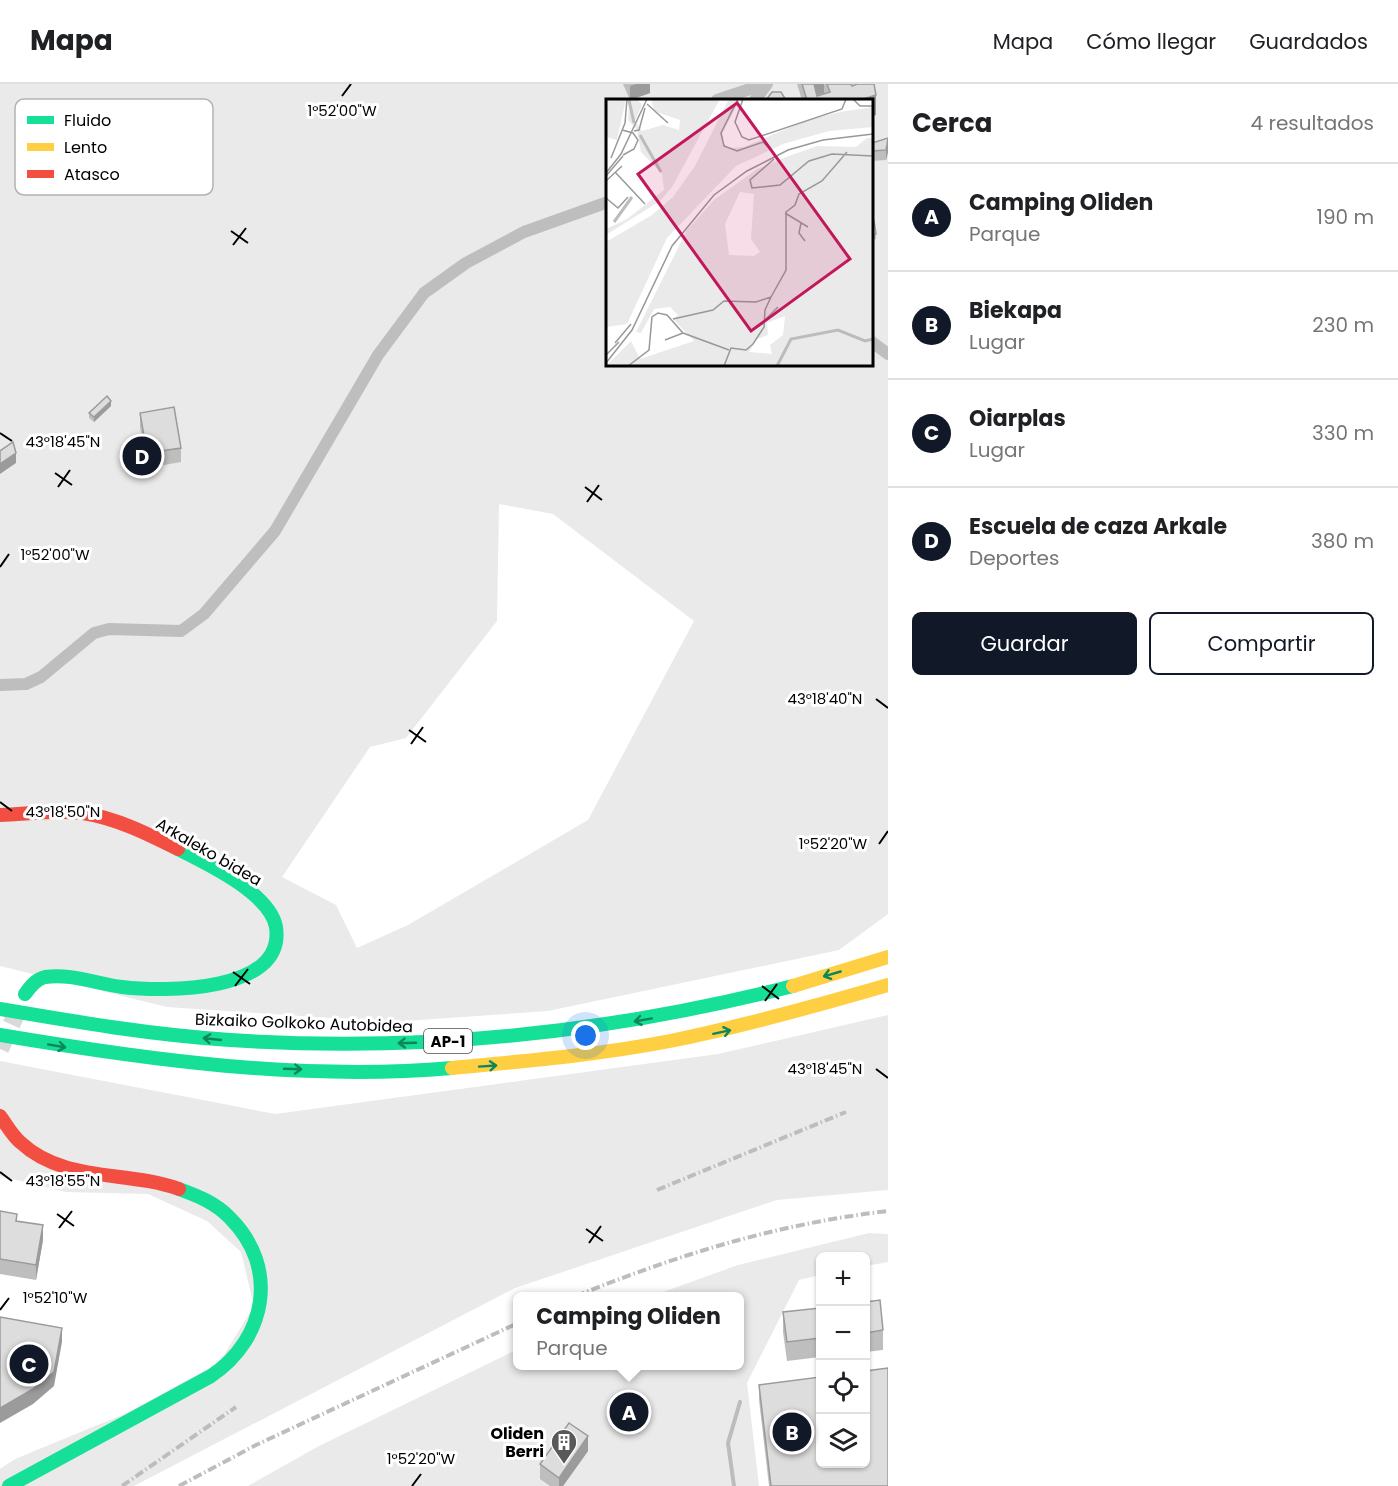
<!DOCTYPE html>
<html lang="es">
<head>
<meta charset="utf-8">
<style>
  body { margin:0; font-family:Poppins,sans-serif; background:#f6f6f6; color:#202124 }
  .controls { position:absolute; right:18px; bottom:18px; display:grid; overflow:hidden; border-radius:9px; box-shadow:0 2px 4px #0004 }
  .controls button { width:54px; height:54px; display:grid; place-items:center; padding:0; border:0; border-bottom:2px solid #e0e0e0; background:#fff; color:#202124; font:30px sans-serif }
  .you { position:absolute; left:586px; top:952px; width:21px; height:21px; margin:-15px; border:4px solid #fff; border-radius:50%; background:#1a73e8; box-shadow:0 0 0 9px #1a73e833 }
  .badge { display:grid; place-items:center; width:39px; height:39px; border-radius:50%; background:#111827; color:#fff; font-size:20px; font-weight:700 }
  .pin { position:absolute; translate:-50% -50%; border:3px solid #fff; box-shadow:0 2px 6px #0006 }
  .popup { position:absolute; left:513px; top:1208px; width:231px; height:78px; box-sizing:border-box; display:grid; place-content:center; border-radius:9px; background:#fff; filter:drop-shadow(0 2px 4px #0005); font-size:20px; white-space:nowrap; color:#757577 }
  .popup b { font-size:22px; color:#202124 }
  .popup::after { content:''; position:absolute; left:50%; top:100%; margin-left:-12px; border:12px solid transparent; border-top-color:#fff }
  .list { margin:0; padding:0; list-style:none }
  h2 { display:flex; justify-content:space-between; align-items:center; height:78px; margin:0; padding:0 24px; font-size:26px }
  h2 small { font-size:20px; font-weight:400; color:#757577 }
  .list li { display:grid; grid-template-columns:39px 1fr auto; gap:18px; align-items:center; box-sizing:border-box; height:108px; padding:0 24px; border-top:2px solid #e0e0e0 }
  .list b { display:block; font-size:22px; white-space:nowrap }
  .list p { margin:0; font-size:20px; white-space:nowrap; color:#757577 }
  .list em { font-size:20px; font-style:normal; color:#757577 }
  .actions { display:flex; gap:12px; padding:18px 24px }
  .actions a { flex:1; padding:14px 0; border:2px solid #111827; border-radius:9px; text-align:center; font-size:21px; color:#111827 }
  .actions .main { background:#111827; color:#fff }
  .icon { flex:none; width:33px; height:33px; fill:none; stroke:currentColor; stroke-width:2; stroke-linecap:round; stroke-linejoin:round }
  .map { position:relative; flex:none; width:888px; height:1402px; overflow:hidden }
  header { display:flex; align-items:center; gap:36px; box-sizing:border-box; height:84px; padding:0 30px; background:#fff; border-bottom:2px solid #e0e0e0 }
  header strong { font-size:28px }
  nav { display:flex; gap:33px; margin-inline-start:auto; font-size:21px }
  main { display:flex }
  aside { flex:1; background:#fff }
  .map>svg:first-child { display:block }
  .green { fill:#eaeaea; fill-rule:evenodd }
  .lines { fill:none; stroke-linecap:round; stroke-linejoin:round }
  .stream { stroke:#bcbcbc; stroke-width:4 }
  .secondary-tunnel { stroke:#d9d9d9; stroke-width:18; stroke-dasharray:18 9; stroke-linecap:butt }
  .street { stroke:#bebebe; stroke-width:12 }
  .fast { stroke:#16e098; stroke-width:14 }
  .slow { stroke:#ffcf43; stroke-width:14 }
  .jam { stroke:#f24e42; stroke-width:14 }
  .rail { stroke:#bdbdbd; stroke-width:4; stroke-dasharray:9 3 1.5 3; stroke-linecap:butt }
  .wall { fill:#bebebe }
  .shaded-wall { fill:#9b9b9b }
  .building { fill:#ddd; stroke:#9b9b9b; stroke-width:1.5 }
  .oneway { stroke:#0d865b }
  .ticks { fill:none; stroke:#000; stroke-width:2 }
  .labels { text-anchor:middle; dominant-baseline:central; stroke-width:6; stroke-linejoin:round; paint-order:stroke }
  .shield { fill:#fff; stroke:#4c4c4c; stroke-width:1.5 }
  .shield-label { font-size:15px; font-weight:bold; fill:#000 }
  .street-label { font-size:16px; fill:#000; stroke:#fff }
  .poi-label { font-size:16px; font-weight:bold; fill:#000; stroke:#fff; text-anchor:end }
  .inset-river { fill:none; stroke:#bcbcbc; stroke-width:3 }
  .inset-road { fill:none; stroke:#999; stroke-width:1.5 }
  .view { fill:#c2185b; fill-opacity:0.15; stroke:#c2185b; stroke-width:3 }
  .inset-edge { fill:none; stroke:#000; stroke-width:3 }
  .key { fill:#fff; stroke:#b2b2b2; stroke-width:1.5 }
  .key-label { font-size:16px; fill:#000 }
  .ticks-label { font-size:15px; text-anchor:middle; fill:#000; stroke:#fff; stroke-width:6; stroke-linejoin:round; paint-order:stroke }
</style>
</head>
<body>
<header>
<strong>Mapa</strong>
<nav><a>Mapa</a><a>Cómo llegar</a><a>Guardados</a></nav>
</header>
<main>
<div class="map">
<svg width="888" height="1402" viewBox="0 0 888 1402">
  <rect width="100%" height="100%" fill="#fff"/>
  <g class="green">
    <path d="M0,0H888V830L839,866L548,927L391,938L167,923L0,882ZM608,16H872V280H608ZM499,420L553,430L694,537L588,736L408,841L357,864L336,821L282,793L370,663L406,654L497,537Z"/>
    <polygon points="888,931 888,1106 777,1116 515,1204 134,1402 0,1402 0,1385 15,1375 127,1329 219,1279 254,1222 241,1168 207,1137 148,1110 66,1108 0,1092 0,977 275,1030 718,970"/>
    <polygon points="869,1149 888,1150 888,1178 866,1182 866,1172 820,1172 820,1191 799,1196 747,1299 759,1402 248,1402 319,1362 518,1265 518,1282 740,1282 740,1212 652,1212 738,1181"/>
  </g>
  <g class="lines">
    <polyline class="stream" points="734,1402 728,1359 740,1318"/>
    <polyline class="secondary-tunnel" points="0,965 22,917"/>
    <g class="street">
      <polyline points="717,16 765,0"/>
      <polyline points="755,16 767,0"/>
      <polyline points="872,258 888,270"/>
      <polyline points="0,601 26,600 41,593 94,549 109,545 181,547 204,530 275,447 378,271 424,209 466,179 524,148 608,118"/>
    </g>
    <g class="fast">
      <path d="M25,910C30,903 36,895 45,893C71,889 97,900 122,903C164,908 286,909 276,843C270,809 206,779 178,765"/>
      <path d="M0,925C76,938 153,951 230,956C421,969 608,949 793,902"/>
      <path d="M0,951C148,976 301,997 452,984"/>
      <path d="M9,1402L211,1292C266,1255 280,1184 230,1134C216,1119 198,1112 179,1105"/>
    </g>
    <g class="slow">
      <polyline points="793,902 888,873"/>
      <path d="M452,984C525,977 598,971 670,957C744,942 816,922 888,901"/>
    </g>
    <g class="jam">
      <path d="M0,731C28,730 56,726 83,729C116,734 148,750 178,765"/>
      <path d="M0,1032C6,1040 12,1051 20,1058C64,1099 126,1086 179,1105"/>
    </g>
    <g class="rail">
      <polyline points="657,1106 846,1028"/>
      <path d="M576,1212C680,1170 777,1140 888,1127"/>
      <polyline points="122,1402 236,1323"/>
      <polyline points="179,1402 256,1361 518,1239"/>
    </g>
  </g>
  <g class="wall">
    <polygon points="623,0 650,0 650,9 630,16"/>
    <polygon points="797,0 853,0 852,2 858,0 874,0 876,11 876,31 872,32 872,16 802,16"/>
    <polygon points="888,54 888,68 886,76 872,77 872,59"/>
    <polygon points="872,138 876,150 876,155 872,156"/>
    <polygon points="111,322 94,338 89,334 89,329"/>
    <polygon points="140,329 181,364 181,378 147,384 140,343"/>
    <polygon points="0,1127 17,1137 43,1156 36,1196 0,1190"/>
    <polygon points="866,1218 883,1246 883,1266 866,1268"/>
    <polygon points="820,1224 820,1273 787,1277 783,1248 783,1228"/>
    <polygon points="759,1301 888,1402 769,1402 759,1316"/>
    <polygon points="588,1367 563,1402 550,1402 540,1395 540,1380"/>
  </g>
  <g class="shaded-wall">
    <polygon points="636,0 650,0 650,9 630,16 630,2"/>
    <polygon points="812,0 824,0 824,9 812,12"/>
    <polygon points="876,11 876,31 872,32 872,16 860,16"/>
    <polygon points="888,59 888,68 886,76 886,66"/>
    <polygon points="111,317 111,322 94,338 94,333"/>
    <polygon points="16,369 16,379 0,390 0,380"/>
    <polygon points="43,1141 43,1156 36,1196 36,1181"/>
    <polygon points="62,1244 62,1258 54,1302 33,1320 0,1339 0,1324"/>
    <polygon points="588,1352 588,1367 563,1402 559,1402 559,1394"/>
  </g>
  <g class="building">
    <polygon points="802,0 814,0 817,12 830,8 827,0 851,0 852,2 857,0 874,0 876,11 860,16 807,16"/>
    <polygon points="772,8 781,8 786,16 766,16"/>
    <polygon points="888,54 886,66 872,67 872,59"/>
    <polygon points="874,137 876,150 872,151 872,138"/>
    <polygon points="107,312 111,317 94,333 89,329"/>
    <polygon points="174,323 181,364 147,369 140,329"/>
    <polygon points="13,358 16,369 0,380 0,367"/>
    <polygon points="0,1127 17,1130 16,1137 43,1141 36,1181 0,1175"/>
    <polygon points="880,1216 883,1246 866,1249 866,1218"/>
    <polygon points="820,1224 820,1254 787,1258 783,1228"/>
    <polygon points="0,1233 62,1244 54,1288 33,1305 0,1324"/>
    <polygon points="888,1284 888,1402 771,1402 759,1301 820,1293 820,1380 866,1380 866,1287"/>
    <polygon points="569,1339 588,1352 559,1394 540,1380"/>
  </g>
  <defs><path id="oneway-shaft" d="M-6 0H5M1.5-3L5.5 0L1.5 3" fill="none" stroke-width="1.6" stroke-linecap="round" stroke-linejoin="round" transform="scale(1.5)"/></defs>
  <g class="oneway">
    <use href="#oneway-shaft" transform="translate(832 890) rotate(164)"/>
    <use href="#oneway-shaft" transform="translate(643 936) rotate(170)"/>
    <use href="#oneway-shaft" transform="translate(722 948) rotate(-12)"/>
    <use href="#oneway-shaft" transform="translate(212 955) rotate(-174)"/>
    <use href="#oneway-shaft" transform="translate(407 959) rotate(178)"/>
    <use href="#oneway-shaft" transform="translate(57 962) rotate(10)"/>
    <use href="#oneway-shaft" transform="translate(488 982) rotate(-4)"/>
    <use href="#oneway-shaft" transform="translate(293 985) rotate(2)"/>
  </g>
  <path class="ticks" d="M342,12L351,0M231,147L248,159M233,161L246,144M0,349L12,357M55,389L72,401M58,403L70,386M585,403L602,416M587,418L599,401M0,483L9,470M876,615L888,624M409,646L426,658M411,660L423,643M0,718L12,727M879,760L888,747M233,888L250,900M235,902L248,885M762,902L779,915M765,917L777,900M876,985L888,994M0,1088L12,1097M57,1130L74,1142M59,1144L72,1127M586,1145L603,1157M589,1159L601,1142M0,1226L9,1214M412,1402L421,1390"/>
  <defs>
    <g id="building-pin" transform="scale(1.35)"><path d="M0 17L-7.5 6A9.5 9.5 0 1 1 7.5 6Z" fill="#595959" stroke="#fff"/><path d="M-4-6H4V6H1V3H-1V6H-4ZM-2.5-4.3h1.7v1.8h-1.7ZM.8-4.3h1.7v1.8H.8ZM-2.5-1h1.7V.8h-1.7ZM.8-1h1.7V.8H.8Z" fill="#fff"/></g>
  </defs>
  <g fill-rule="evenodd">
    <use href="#building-pin" x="564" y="1358"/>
  </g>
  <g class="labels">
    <rect class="shield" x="424" y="945" width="48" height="24" rx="4.5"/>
    <g class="shield-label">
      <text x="448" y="957">AP-1</text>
    </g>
    <g class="street-label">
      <text transform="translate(209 768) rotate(30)">Arkaleko bidea</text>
      <text transform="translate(304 939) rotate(2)">Bizkaiko Golkoko Autobidea</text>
    </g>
    <g class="poi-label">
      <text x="544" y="1349">Oliden<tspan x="544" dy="18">Berri</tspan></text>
    </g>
  </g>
  <g transform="translate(606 15)">
    <rect width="267" height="267" fill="#fff"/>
    <path d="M4,0H20L11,41L0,38V4ZM23,0H31L36,6L29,22L36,32L57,26L73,31L74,21L48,12L45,0H114L66,88L54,102L0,136V130L21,120L58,91L56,75L35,53L31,31L22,21ZM123,0H134L116,35L117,44L123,49L138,48L199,22L234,13L267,8V28L223,32L177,45L130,67L61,139L21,225L0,228V143L46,116L67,98L89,67ZM261,39H267V267H0L25,242L34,260L88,242L67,220L72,216L64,208L48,210L35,234L30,233L81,131L108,101L151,70L180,58L211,47L250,48ZM134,93L148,95L145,140L154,153L148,157L123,156L119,125ZM179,217L177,236L164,246L166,255L143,253L151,240L162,236L161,224Z" fill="#eaeaea" fill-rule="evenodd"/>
    <path class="inset-river" d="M23,1L28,24M34,36L55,73M8,123L26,98M171,267L185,240L232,231L259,242L267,240"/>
    <path class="inset-road" d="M132,0L115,34L118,47L131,52L157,43L166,52M137,0L129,23L136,38L143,41L236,10L240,0M247,0L254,7H267M41,5L62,24M16,31L27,34L32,41L28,50L17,56M28,32L33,31L39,9M5,59L19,24L21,0M168,60L144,81L146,89L174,86L203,62L226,55L267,57M9,73L39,105M0,74L15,55L41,0M0,77L17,57M0,82L16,67M0,99L12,109L22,98M179,114L202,128M195,124L193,134L199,142M67,220L107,211L118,202L150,203L165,198L180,171V113L189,106L193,95L216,82L241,53M159,221L172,208M59,241L77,234M9,244L25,225M0,256L13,243M0,264L26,231L66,147L108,96L141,72L182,51L217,41L267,35M22,267L43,251L46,218L52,214L61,216L77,234L123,251M118,267L125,249L140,251L147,245L158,228L159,211L165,198"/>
    <path class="view" d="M131,4L244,160L145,232L32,75Z"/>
    <rect width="267" height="267" class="inset-edge"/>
  </g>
  <rect x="15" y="15" width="198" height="96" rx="9" class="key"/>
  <rect x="27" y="32" width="27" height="8" fill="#16e098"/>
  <rect x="27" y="59" width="27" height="8" fill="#ffcf43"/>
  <rect x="27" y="86" width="27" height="8" fill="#f24e42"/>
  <g class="key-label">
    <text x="64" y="42">Fluido</text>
    <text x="64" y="69">Lento</text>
    <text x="64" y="96">Atasco</text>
  </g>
  <g class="ticks-label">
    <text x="342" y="32">1°52'00"W</text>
    <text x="63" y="363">43°18'45"N</text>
    <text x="55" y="476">1°52'00"W</text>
    <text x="825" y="620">43°18'40"N</text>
    <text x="63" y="733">43°18'50"N</text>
    <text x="833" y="765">1°52'20"W</text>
    <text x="825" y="990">43°18'45"N</text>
    <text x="63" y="1102">43°18'55"N</text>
    <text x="55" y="1219">1°52'10"W</text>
    <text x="421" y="1380">1°52'20"W</text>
  </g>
</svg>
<div class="controls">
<button>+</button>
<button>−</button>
<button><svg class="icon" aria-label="locate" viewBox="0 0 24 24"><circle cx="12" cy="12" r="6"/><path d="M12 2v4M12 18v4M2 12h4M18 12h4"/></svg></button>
<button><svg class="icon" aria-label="layers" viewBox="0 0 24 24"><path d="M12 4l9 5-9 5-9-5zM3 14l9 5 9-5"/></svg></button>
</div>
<div class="you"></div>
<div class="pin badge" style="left:629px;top:1328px">A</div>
<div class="popup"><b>Camping Oliden</b>Parque</div>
<div class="pin badge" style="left:792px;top:1348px">B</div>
<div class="pin badge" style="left:29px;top:1280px">C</div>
<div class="pin badge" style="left:142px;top:372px">D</div>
</div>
<aside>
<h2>Cerca<small>4 resultados</small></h2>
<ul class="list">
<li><span class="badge">A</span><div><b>Camping Oliden</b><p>Parque</p></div><em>190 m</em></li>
<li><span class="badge">B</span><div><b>Biekapa</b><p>Lugar</p></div><em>230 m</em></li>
<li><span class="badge">C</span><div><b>Oiarplas</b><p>Lugar</p></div><em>330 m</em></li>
<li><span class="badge">D</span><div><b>Escuela de caza Arkale</b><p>Deportes</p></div><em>380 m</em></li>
</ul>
<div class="actions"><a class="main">Guardar</a><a>Compartir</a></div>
</aside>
</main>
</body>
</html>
